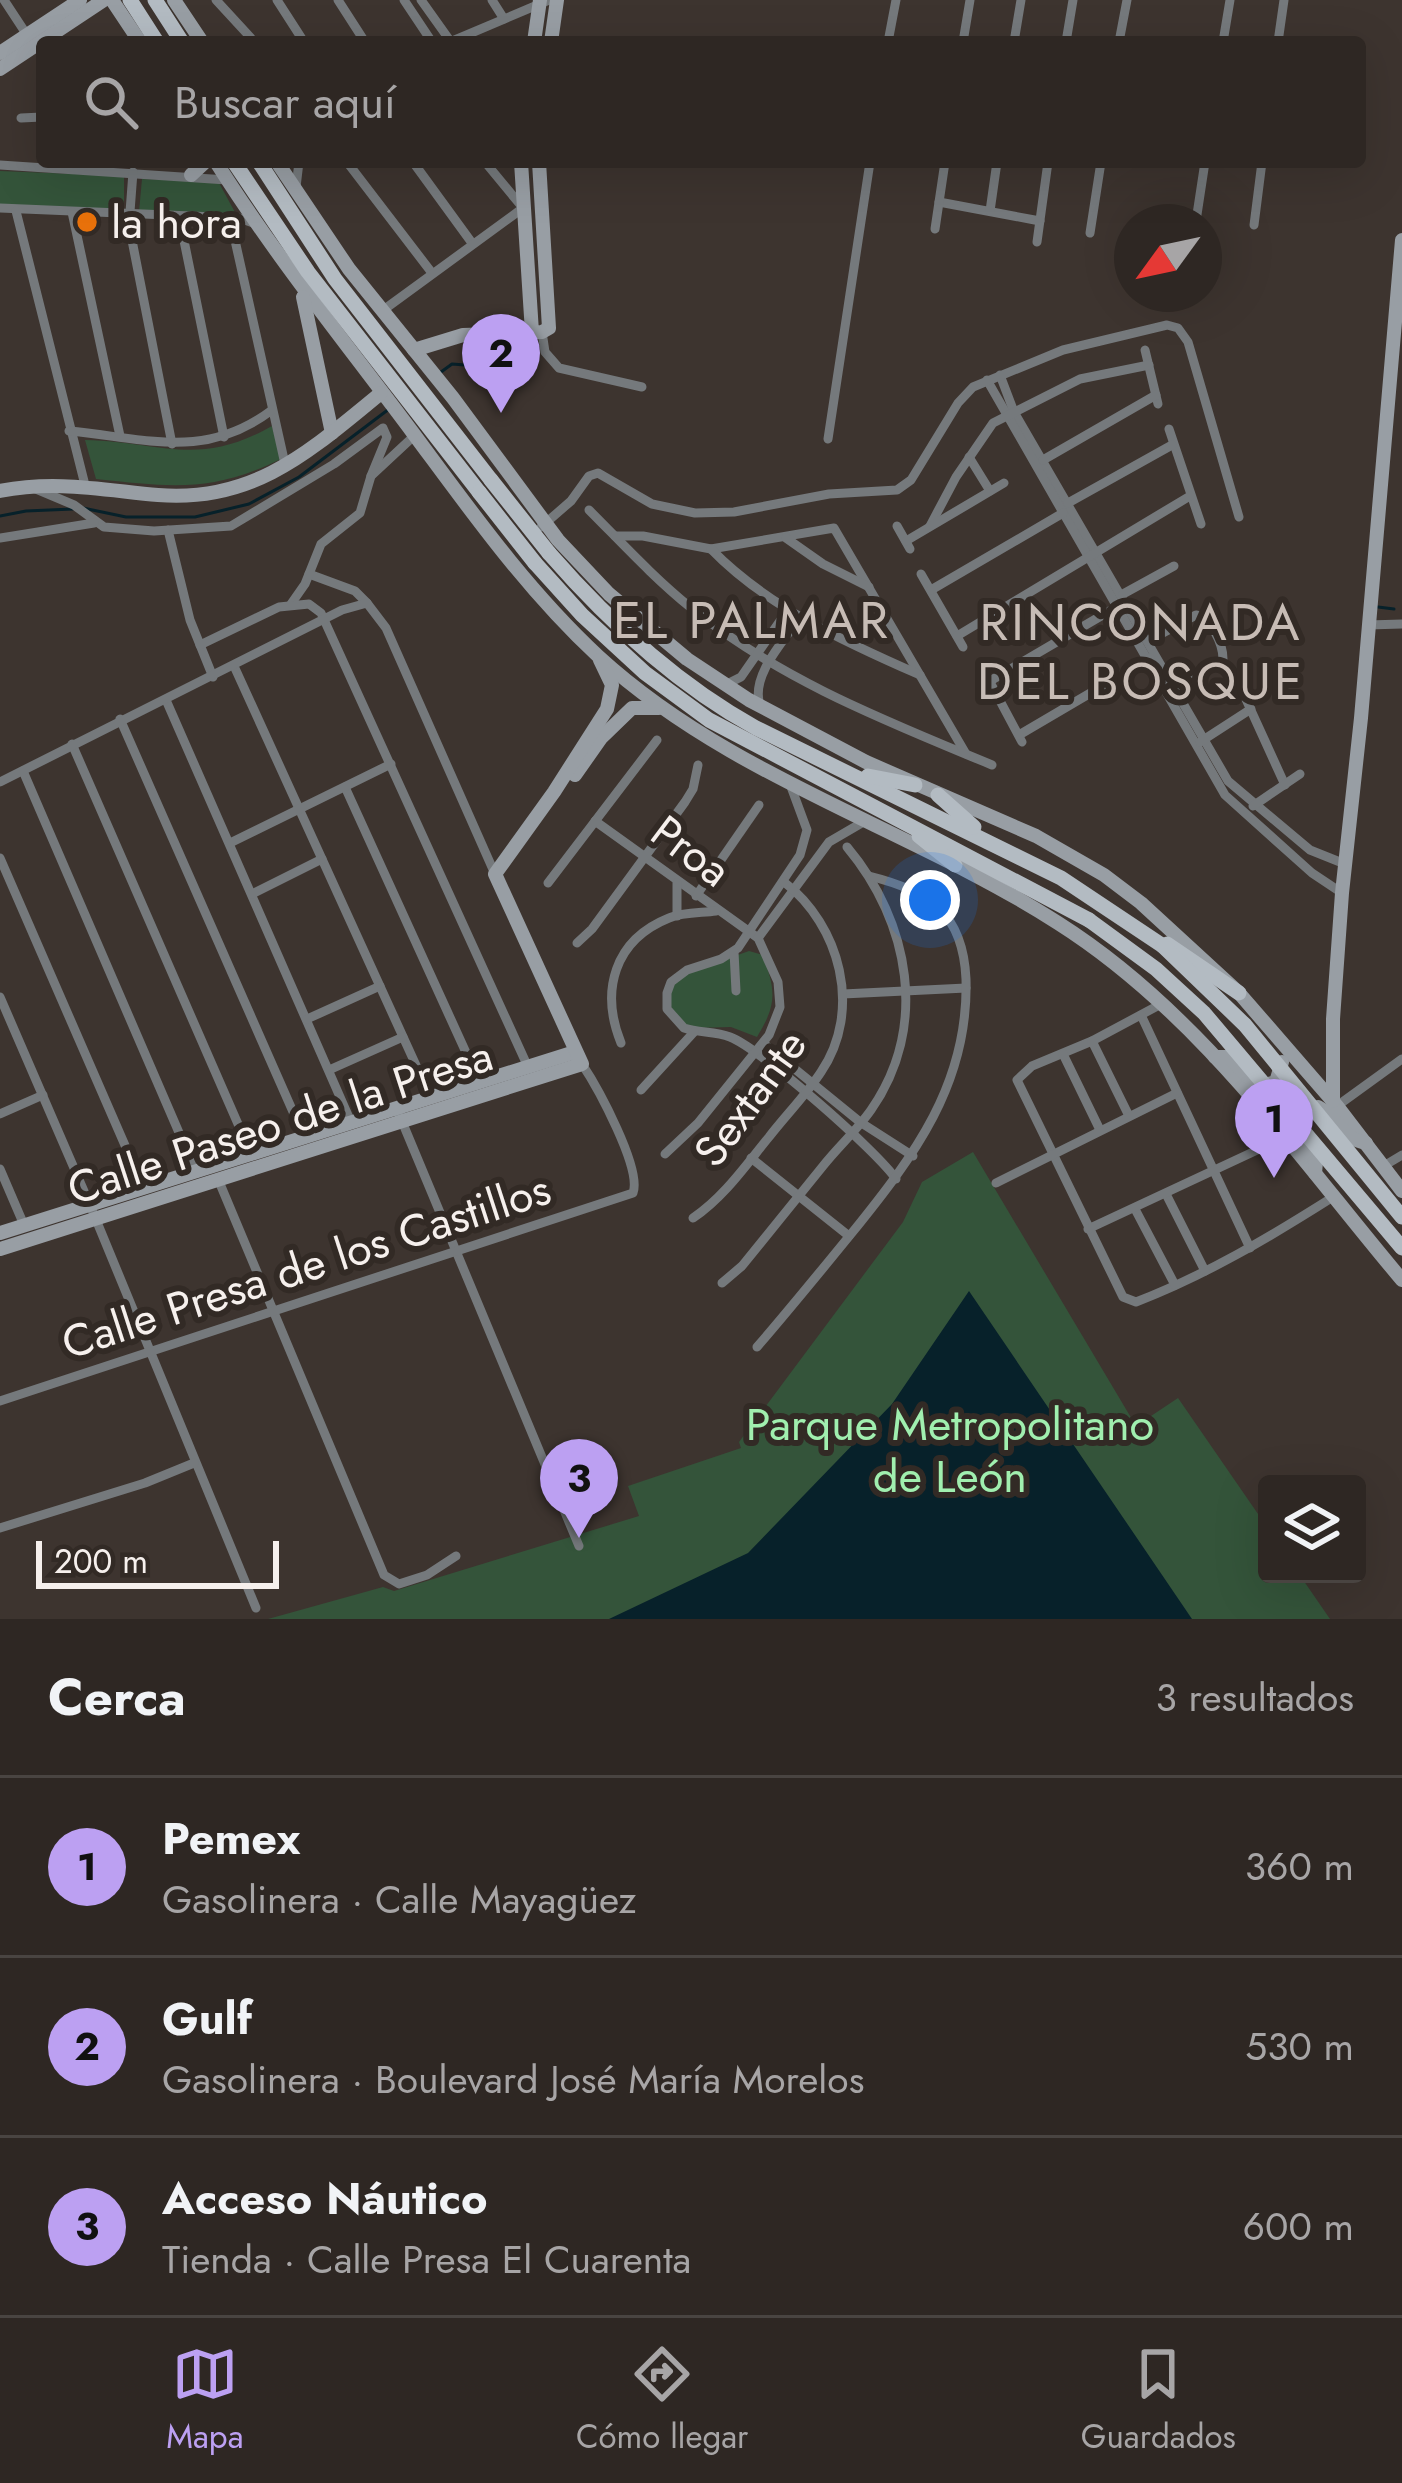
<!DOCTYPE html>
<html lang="es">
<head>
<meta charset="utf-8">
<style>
  body { margin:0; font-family:Jost,sans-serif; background:#362f2b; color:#f1f3f6 }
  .controls { position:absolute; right:36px; bottom:36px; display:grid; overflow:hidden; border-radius:12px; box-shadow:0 12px 48px #0002 }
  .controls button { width:108px; height:108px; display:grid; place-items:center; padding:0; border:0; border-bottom:3px solid #494441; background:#2e2723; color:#f1f3f6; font:60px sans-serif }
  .compass { position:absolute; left:1114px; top:204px; width:108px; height:108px; border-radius:50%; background:#2e2723; box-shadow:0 12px 48px #0002; rotate:237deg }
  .scale { position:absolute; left:36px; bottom:30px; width:243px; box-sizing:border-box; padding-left:12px; border:6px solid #f6f0ed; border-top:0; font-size:33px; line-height:42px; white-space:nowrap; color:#f6f0ed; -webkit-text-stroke:9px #322a25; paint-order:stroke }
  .you { position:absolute; left:930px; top:900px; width:42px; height:42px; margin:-30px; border:9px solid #fff; border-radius:50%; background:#1a73e8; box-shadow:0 0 0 18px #1a73e833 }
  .badge { display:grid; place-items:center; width:78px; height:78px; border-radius:50%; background:#bca0f2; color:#111; font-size:39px; font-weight:700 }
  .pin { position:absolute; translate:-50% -99px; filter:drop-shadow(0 3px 6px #0008) }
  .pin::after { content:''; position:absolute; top:63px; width:42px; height:36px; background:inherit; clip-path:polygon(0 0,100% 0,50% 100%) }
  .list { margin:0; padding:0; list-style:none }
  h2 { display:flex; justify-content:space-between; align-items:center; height:156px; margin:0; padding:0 48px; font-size:51px }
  h2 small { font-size:39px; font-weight:400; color:#a7a5a6 }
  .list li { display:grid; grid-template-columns:78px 1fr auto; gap:36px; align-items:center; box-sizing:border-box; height:180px; padding:0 48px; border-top:3px solid #494441 }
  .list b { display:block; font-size:45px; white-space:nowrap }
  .list p { margin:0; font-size:39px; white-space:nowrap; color:#a7a5a6 }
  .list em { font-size:39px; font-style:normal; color:#a7a5a6 }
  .icon { flex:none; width:66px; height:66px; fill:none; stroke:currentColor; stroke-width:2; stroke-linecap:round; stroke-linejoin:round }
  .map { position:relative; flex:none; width:1402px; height:1619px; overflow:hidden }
  .search { position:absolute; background:#2e2723; box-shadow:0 12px 48px #0002; left:36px; right:36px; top:36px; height:132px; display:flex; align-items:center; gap:30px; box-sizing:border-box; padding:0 42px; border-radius:12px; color:#a7a5a6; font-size:45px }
  .sheet { height:696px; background:#2e2723 }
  nav { display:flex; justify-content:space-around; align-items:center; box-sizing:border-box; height:168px; border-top:3px solid #494441; background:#2e2723; font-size:33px; color:#a7a5a6 }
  nav a { display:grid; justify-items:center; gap:6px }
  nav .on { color:#bca0f2 }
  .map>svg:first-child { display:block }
  .green { fill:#34543a }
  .water { fill:#07212a }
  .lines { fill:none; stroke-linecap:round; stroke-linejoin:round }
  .stream { stroke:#07212a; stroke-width:3 }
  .street { stroke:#75797c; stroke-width:9 }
  .secondary { stroke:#989ea4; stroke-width:14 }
  .primary { stroke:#b3bbc2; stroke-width:15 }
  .primary-bridge { stroke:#b3bbc2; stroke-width:15 }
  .food-dot { fill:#e8710a; stroke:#322a25; stroke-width:4.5 }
  .labels { text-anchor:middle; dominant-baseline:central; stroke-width:12; stroke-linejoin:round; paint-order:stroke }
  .poi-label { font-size:45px; fill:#f6f0ed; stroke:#322a25; text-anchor:start }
  .street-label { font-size:45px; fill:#f6f0ed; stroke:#322a25 }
  .park-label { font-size:45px; fill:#a0efaf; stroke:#322a25 }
  .quarter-label { font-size:51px; letter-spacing:3px; fill:#c7bcb5; stroke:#322a25 }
</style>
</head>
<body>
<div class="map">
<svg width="1402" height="1619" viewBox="0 0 1402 1619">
  <rect width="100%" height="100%" fill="#3d342f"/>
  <g class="green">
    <polygon points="0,171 124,176 124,213 0,206"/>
    <polygon points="142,179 218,181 237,216 139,212"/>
    <path d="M272,426L281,459C211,493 172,487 96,479L85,440C163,442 198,468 272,426Z"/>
    <path d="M749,951L763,955C776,992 777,1004 757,1037L731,1027L693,1028L683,1024L669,1004L671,987L681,975Z"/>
    <polygon points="973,1152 1136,1426 1178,1398 1267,1527 1267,1574 1299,1574 1330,1619 268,1619 383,1587 394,1591 639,1516 628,1486 741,1448 739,1442 903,1222 922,1182"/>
  </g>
  <polygon class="water" points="969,1291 1192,1619 609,1619 748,1553 892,1404"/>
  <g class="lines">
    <g class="stream">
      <polyline points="441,372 452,364 465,365 473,352 528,354"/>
      <polyline points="83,508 126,517 195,517 249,504 299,477 389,409"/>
      <polyline points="0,516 26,511 73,509"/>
      <polyline points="1378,607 1394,609"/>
    </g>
    <g class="street">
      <polyline points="4,0 27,35"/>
      <polyline points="216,0 251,38"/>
      <polyline points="277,0 304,42"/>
      <polyline points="338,0 365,42"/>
      <polyline points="404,0 432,42"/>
      <polyline points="421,0 451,42"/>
      <polyline points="492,0 504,19"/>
      <polyline points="450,42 549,0"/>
      <polyline points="888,42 896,0"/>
      <polyline points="963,42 970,0"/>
      <polyline points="1014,42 1021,0"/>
      <polyline points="1066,42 1073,0"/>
      <polyline points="1119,42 1127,0"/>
      <polyline points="1223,42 1230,0"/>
      <polyline points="1278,42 1284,0"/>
      <polyline points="21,118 42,117"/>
      <polyline points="347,162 432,273"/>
      <polyline points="413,162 472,243"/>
      <polyline points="485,162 523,208"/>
      <polyline points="0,165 227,180"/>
      <polyline points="133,172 129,225 172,444"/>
      <polyline points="296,187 299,162"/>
      <polyline points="939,202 1040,221"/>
      <polyline points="0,208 239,218 256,224"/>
      <polyline points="16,211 85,485"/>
      <polyline points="990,211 997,162"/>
      <polyline points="72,212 120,436"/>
      <polyline points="179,216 224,437"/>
      <polyline points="230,218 285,464"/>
      <polyline points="1196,221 1205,162"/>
      <polyline points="1254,225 1262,162"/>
      <polyline points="935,229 945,162"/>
      <polyline points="1090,233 1101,162"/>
      <polyline points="1037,242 1048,162"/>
      <polyline points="382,311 523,208"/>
      <polyline points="542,332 545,352 559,368 642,387"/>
      <polyline points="1145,350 1158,404"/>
      <polyline points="1000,375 1014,412 1228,781 1310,850 1345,864"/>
      <polyline points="987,380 1225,795 1312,873 1342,893"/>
      <polyline points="1169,429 1201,524"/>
      <path d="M69,431C146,438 204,461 272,410"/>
      <polyline points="828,439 870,162"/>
      <polyline points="969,457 990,491"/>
      <polyline points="1043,460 1156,395"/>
      <polyline points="36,489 74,505 104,527 154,531 231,526 334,464 383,428 387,437 371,476"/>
      <polyline points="1068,503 1172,445"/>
      <path d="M589,510C622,543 653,577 690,607C780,680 886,721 992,765"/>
      <polyline points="897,526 910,549"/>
      <polyline points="930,526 956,477 993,423 1080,379 1149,365"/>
      <polyline points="541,527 571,501 589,476 598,473 652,504 695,513 734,512 829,494 897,490 911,480 958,403 973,387 1063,350 1167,325 1178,328 1188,342 1239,517"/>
      <polyline points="168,530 190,620 213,677"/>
      <polyline points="615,536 643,536 711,549 834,528 966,754"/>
      <polyline points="0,538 94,523"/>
      <polyline points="786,538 823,564 869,587"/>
      <polyline points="906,541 1004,483"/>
      <path d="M711,549C767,607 847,643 920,675"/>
      <polyline points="309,574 355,591 367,603"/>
      <polyline points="921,574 963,647"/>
      <polyline points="931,590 1063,513"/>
      <polyline points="1123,594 1174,566"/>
      <polyline points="291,604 305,584 321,544 360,513 371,476 414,436"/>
      <polyline points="1368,625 1402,624"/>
      <polyline points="957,636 1190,496"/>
      <path d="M1148,641L1196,615C1211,618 1223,644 1223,659L1174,688"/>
      <polyline points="200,645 279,607 309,604 321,613 528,1067"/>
      <polyline points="234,666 430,1096"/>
      <polyline points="983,669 1022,742"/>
      <polyline points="990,681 1118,606"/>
      <polyline points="725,685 741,677 789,608"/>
      <polyline points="1244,695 1285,785"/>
      <polyline points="166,700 351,1122"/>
      <path d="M760,705C750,675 785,640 801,616"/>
      <polyline points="120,719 305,1139"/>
      <polyline points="1019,735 1150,658"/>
      <polyline points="1200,742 1251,709"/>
      <polyline points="72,744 252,1156"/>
      <polyline points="23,771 196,1172"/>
      <polyline points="0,782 342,610 367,603 386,628 495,874"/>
      <path d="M790,784L807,830L800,855L738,948L721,959L687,970L671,982L667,993V1009L684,1028C699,1033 715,1031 730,1037C761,1049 877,1151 896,1179"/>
      <polyline points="345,787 479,1081"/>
      <polyline points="1253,806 1300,774"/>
      <polyline points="595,821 758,938 778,982 780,1007 769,1035 698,1123 665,1154"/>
      <polyline points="230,843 391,764"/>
      <polyline points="0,858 144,1189"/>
      <polyline points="548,883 657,740"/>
      <polyline points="677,883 677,916"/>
      <polyline points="252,894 322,859"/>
      <polyline points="696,896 759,805"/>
      <polyline points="758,938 829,842 865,821"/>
      <polyline points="577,943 592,929 685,802 693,789 698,765"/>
      <polyline points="734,952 736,991"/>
      <polyline points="843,994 966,988"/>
      <polyline points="0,997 90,1205 256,1608"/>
      <path d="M1163,1003L1092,1041L1032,1066L1017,1080L1123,1297L1136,1302C1206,1275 1270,1237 1333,1197"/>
      <polyline points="1141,1015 1250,1248"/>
      <polyline points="307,1019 380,986"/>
      <polyline points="1092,1041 1129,1116"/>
      <path d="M621,1043C600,991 614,940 669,918C683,912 701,913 716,911"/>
      <polyline points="763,1043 860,1122 913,1156"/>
      <polyline points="1063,1054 1100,1130"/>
      <polyline points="329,1070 403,1037"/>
      <polyline points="641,1090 694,1032"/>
      <polyline points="1337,1106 1402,1059"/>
      <polyline points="396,1107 579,1546"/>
      <polyline points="0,1114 43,1095"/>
      <polyline points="751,1158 849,1236"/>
      <polyline points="1382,1167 1402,1155"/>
      <polyline points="0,1169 24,1225"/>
      <polyline points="218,1179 384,1575 399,1584 427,1575 456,1556"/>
      <polyline points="996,1183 1177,1093"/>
      <polyline points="1166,1194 1205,1271"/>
      <polyline points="1135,1209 1175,1285"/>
      <path d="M693,1218C724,1197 746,1165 769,1137C786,1115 806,1095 821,1072C863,1010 840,925 784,882"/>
      <polyline points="1088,1229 1283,1138"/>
      <path d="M722,1283L742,1266C769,1233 796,1199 823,1166C838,1147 857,1130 871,1110C929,1027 910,922 847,847"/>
      <path d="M757,1347C789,1310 820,1272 851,1234C914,1156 969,1084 966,979C963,913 930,891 869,876"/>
      <path d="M0,1401L633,1193C642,1169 598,1088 582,1064"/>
      <polyline points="0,1528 145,1483 194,1463"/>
    </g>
    <g class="secondary">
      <polyline points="112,0 140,42"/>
      <polyline points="174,0 202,42"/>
      <polyline points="534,42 540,0"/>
      <polyline points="551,42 557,0"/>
      <polyline points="0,53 80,0"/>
      <polyline points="0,69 104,0"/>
      <path d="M216,162C276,257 346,343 413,433C471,511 526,589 598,656C731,778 908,827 1058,923C1200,1013 1296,1154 1402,1280"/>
      <polyline points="277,162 349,269 453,398 558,540 609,594 687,659 749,700 866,762 1036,836 1104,875 1141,903 1239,993 1337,1106 1402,1191"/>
      <polyline points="521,162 532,332"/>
      <polyline points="191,175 205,162"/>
      <polyline points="303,297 332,433"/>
      <polyline points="414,350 463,335 542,332 549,328 539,162"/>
      <path d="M0,491C55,480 103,490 158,495C255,503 311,450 381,393"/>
      <polyline points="575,775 601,738 632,708 659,708"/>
      <polyline points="1215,1057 1229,1057 1258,1087 1276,1082 1282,1062"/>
      <polyline points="1333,1101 1333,1019 1342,893 1361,718 1402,240"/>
      <path d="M1315,1173L1316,1162L1294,1128L1300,1111L1318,1107C1338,1117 1342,1139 1366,1143"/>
      <polyline points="0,1233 575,1052"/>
      <polyline points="0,1249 582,1064 495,874 554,792 607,709 612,685 600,660"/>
    </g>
    <g class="primary">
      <polyline points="130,0 157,42"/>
      <polyline points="155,0 182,42"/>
      <polyline points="234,162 308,272 479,492"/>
      <polyline points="259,162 335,279 491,480"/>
      <path d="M549,553C609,622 676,684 756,728L1061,878L1163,946"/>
      <polyline points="535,563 582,615 645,673 709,720 1089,920"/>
      <polyline points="868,776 915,785"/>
      <polyline points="938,795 974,827"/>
      <polyline points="919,836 955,865"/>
      <polyline points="1167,944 1239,993"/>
    </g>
    <g class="primary-bridge">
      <polyline points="491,480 549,553"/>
      <polyline points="479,492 535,563"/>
      <polyline points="1089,920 1156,969 1204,1013 1402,1248"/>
      <polyline points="1163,946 1245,1025 1402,1217"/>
    </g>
  </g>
  <circle class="food-dot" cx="87" cy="222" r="12"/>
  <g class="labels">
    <g class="poi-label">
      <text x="111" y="222">la hora</text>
    </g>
    <g class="street-label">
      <text transform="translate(691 851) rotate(37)">Proa</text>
      <text transform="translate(750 1098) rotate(-54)">Sextante</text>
      <text transform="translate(280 1122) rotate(-18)">Calle Paseo de la Presa</text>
      <text transform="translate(306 1266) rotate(-18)">Calle Presa de los Castillos</text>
    </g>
    <g class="park-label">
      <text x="950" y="1424">Parque Metropolitano<tspan x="950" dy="52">de León</tspan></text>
    </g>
    <g class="quarter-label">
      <text x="752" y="620">EL PALMAR</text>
      <text x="1141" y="622">RINCONADA<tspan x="1141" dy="59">DEL BOSQUE</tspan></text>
    </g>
  </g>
</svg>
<div class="controls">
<button><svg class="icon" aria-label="layers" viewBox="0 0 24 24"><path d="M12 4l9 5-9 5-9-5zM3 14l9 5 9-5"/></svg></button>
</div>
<svg class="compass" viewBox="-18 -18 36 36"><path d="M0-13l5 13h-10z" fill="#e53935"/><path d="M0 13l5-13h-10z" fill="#a7a5a6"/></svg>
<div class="scale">200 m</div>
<div class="you"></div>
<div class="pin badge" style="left:1274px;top:1178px">1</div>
<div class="pin badge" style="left:501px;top:413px">2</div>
<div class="pin badge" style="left:579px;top:1538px">3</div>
<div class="search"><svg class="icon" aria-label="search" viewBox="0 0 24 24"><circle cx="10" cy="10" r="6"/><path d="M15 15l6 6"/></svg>Buscar aquí</div>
</div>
<section class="sheet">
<h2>Cerca<small>3 resultados</small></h2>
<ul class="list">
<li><span class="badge">1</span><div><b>Pemex</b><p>Gasolinera · Calle Mayagüez</p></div><em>360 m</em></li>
<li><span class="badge">2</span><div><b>Gulf</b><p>Gasolinera · Boulevard José María Morelos</p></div><em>530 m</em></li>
<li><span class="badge">3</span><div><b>Acceso Náutico</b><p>Tienda · Calle Presa El Cuarenta</p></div><em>600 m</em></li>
</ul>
</section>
<nav>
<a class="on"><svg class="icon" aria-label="map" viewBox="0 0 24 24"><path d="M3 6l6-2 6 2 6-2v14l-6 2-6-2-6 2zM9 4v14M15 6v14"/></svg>Mapa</a>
<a><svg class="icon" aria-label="directions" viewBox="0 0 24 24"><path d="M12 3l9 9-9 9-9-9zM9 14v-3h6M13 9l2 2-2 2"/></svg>Cómo llegar</a>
<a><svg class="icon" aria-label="saved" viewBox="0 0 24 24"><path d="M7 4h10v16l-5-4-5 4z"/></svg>Guardados</a>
</nav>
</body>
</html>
